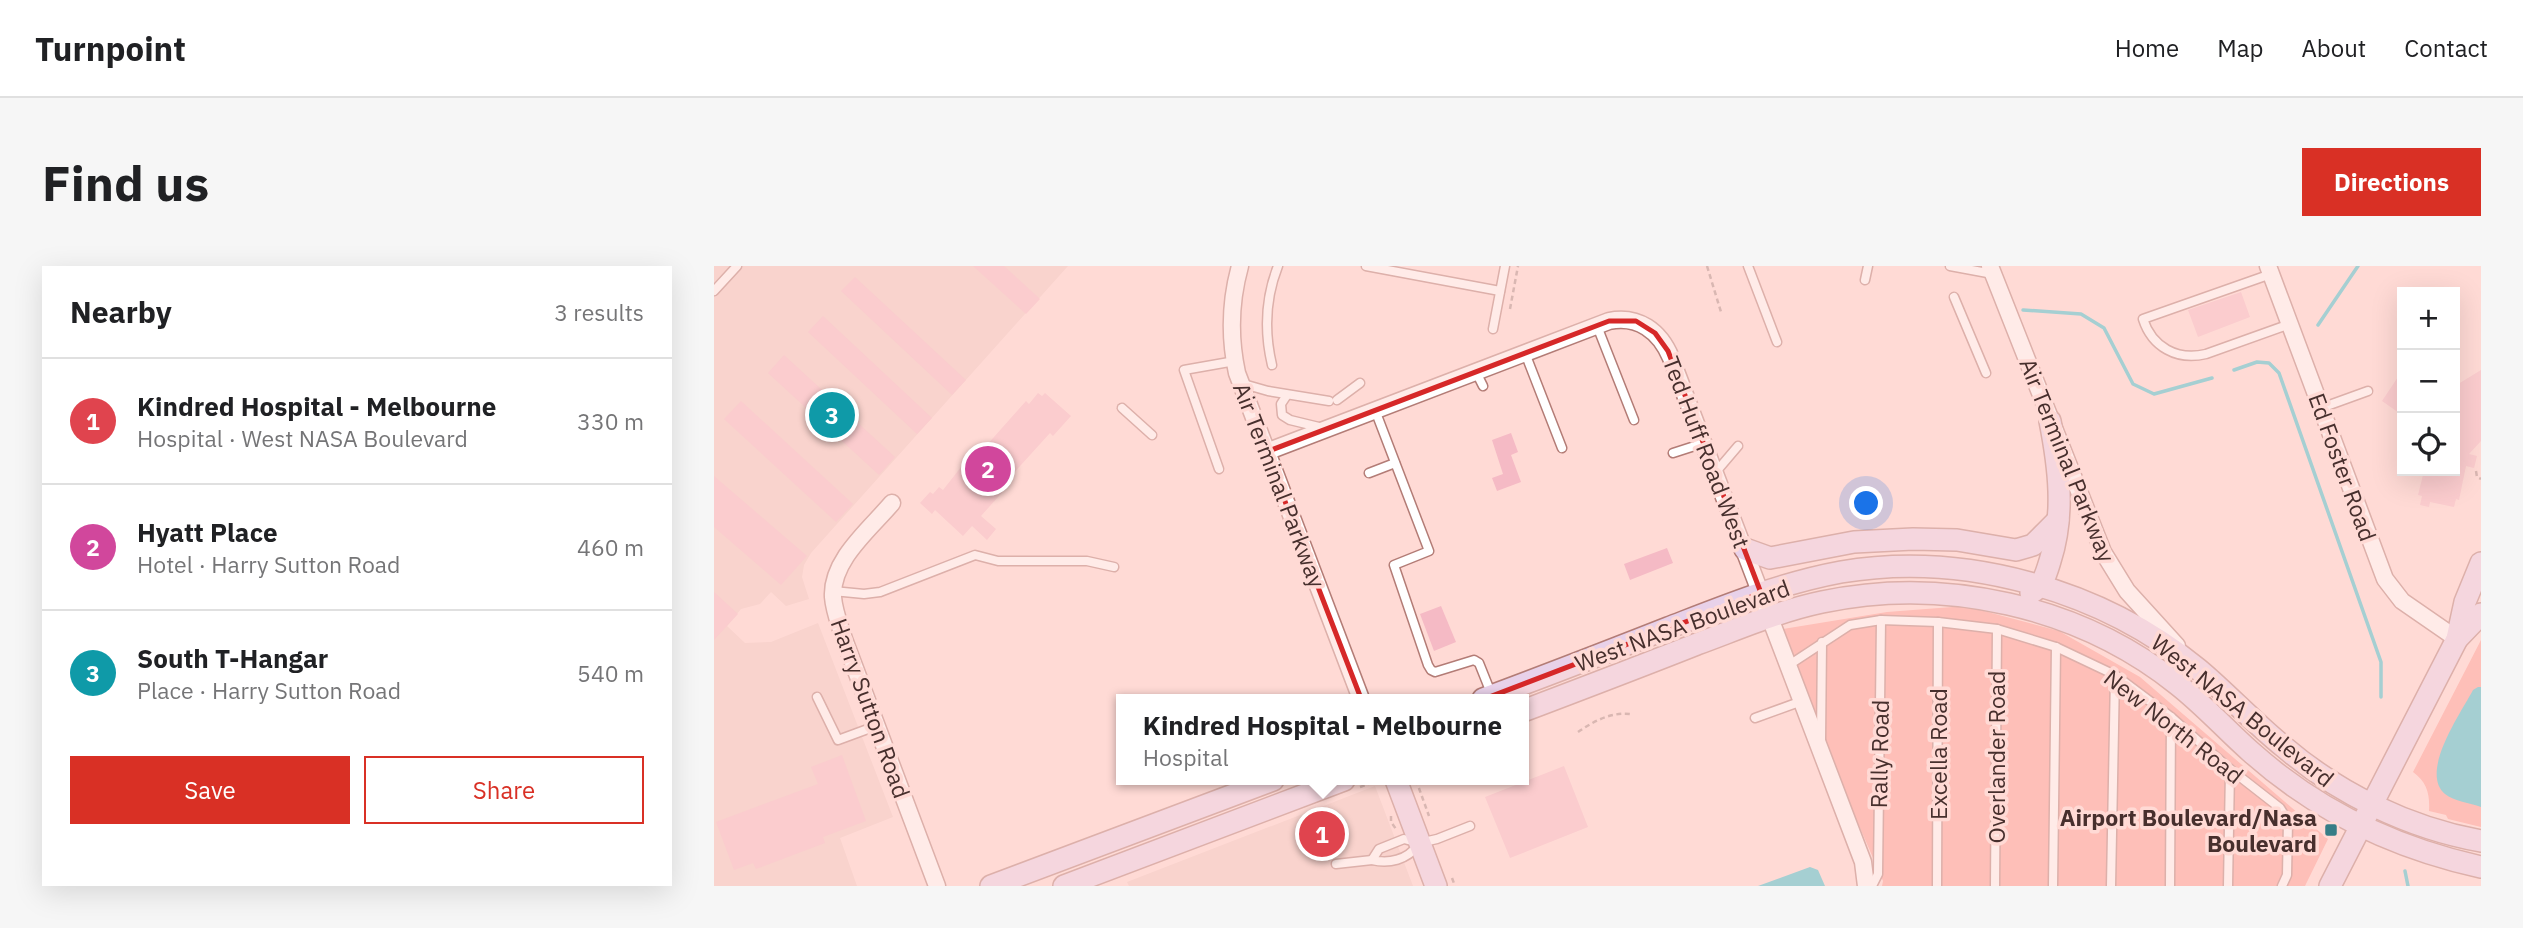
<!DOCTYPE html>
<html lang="en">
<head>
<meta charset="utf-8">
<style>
  body { margin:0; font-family:"IBM Plex Sans",sans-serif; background:#f6f6f6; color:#202124 }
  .controls { position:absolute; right:21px; top:21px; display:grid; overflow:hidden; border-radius:0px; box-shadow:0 7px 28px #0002 }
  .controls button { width:63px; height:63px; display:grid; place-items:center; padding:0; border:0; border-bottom:2px solid #e0e0e0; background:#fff; color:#202124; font:35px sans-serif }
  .you { position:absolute; left:1153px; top:238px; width:24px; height:24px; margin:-18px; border:5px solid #fff; border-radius:50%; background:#1a73e8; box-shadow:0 0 0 10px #1a73e833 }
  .badge { display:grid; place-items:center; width:46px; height:46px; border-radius:50%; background:#d93025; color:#fff; font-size:23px; font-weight:700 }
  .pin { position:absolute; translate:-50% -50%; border:4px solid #fff; box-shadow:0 2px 7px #0006 }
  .popup { position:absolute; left:402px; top:428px; width:413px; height:91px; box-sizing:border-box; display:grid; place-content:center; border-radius:0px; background:#fff; filter:drop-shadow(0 2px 5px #0005); font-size:23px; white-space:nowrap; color:#757577 }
  .popup b { font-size:26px; color:#202124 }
  .popup::after { content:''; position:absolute; left:50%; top:100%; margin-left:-14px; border:14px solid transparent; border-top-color:#fff }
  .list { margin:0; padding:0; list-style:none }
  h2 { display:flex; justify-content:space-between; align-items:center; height:91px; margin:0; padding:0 28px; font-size:30px }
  h2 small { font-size:23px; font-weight:400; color:#757577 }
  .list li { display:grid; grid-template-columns:46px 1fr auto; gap:21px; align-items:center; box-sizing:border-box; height:126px; padding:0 28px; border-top:2px solid #e0e0e0 }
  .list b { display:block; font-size:26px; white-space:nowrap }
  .list p { margin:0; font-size:23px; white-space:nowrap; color:#757577 }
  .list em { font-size:23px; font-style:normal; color:#757577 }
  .actions { display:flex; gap:14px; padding:21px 28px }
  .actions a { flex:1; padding:16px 0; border:2px solid #d93025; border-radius:0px; text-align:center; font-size:24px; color:#d93025 }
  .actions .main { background:#d93025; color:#fff }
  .icon { flex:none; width:38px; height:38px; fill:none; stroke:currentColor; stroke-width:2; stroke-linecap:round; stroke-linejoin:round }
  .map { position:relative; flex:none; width:1767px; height:620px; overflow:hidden; border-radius:0px }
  header { display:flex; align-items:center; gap:42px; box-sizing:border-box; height:98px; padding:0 35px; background:#fff; border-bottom:2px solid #e0e0e0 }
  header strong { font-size:33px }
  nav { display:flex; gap:38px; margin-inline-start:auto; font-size:24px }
  .intro { display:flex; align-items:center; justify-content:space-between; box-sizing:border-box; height:168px; padding:0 42px }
  h1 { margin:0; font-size:49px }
  .button { padding:18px 32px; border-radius:0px; background:#d93025; color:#fff; font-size:24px; font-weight:700 }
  main { display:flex; gap:42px; padding:0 42px }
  aside { flex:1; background:#fff; border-radius:0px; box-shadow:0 7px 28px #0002 }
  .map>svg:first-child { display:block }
  .built { fill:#f1c9c3 }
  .green { fill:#fd9d94 }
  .water { fill:#38c0cf }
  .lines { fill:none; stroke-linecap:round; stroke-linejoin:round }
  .stream { stroke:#38c0cf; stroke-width:3.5 }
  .building { fill:#f5bac5 }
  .lane-casing { stroke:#b37c76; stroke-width:11 }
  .street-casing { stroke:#b37c76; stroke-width:19 }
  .secondary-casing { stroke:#b37c76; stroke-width:24 }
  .path { stroke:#ab8c88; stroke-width:2.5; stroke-dasharray:5 3.5; stroke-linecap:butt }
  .lane { stroke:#fff; stroke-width:8 }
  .street { stroke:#fff; stroke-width:16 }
  .secondary { stroke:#e8d1e9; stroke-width:21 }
  .marked { fill:none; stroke:#d62828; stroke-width:5; stroke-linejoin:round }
  .poi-dot { fill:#367d86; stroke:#ffdad5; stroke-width:2.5 }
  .labels { text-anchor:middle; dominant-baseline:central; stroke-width:7; stroke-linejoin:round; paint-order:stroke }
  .street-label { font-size:23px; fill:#472f2d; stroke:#ffdad5 }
  .poi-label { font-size:23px; font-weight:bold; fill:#472f2d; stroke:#ffdad5; text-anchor:end }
</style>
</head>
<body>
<header>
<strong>Turnpoint</strong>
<nav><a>Home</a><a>Map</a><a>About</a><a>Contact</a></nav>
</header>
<div class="intro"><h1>Find us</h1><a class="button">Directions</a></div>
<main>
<aside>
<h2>Nearby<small>3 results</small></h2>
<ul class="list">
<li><span class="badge" style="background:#e0444e">1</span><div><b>Kindred Hospital - Melbourne</b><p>Hospital · West NASA Boulevard</p></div><em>330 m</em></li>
<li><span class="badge" style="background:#d1479c">2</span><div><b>Hyatt Place</b><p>Hotel · Harry Sutton Road</p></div><em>460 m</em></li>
<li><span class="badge" style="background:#0f9aa8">3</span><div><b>South T-Hangar</b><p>Place · Harry Sutton Road</p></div><em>540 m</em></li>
</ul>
<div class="actions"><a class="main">Save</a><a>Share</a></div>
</aside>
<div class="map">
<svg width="1767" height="620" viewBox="0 0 1767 620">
  <rect width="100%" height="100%" fill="#ffdad5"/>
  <g class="built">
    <polygon points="0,0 354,0 97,287 90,299 88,311 95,333 72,340 57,326 46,338 27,343 13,360 31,377 57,376 104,357 179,551 126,572 143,620 0,620"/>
    <polygon points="661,520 699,620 415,620 413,616"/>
  </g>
  <g class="green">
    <polygon points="1251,340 1345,365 1426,411 1614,573 1591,620 1168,620 1169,615 1127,518 1069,363 1173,346"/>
    <path d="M1767,374V561L1734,553L1732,549L1715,545C1716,528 1713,516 1699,506Z"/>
  </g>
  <g class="water">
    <path d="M1764,421H1767V541C1756,537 1740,535 1731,528C1705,506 1747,447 1759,424Z"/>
    <polygon points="1096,601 1104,604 1111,620 1044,620"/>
  </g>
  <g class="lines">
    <g class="stream">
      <polyline points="1309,44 1367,48 1390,62 1419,118 1440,128 1498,112"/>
      <polyline points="1604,59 1644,0"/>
      <polyline points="1520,104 1543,96 1555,97 1565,107 1667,396 1667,431"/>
      <polyline points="1691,605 1694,620"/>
    </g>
  </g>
  <g class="building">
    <polygon points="259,0 290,0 326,33 312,48"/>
    <polygon points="141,11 252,114 238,129 127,25"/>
    <polygon points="1527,26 1536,51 1484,71 1474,44"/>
    <polygon points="109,50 218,152 203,168 94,66"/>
    <polygon points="70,89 181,191 165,209 54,107"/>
    <polygon points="1767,104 1767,175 1755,188 1763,190 1760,202 1752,200 1745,234 1742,233 1740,241 1716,236 1715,241 1706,239 1708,230 1704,229 1710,205 1741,205 1741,120"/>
    <polygon points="1688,105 1688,149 1668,135"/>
    <polygon points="324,127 328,130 331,127 357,150 339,170 336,167 289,219 293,221 267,250 282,263 273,274 258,260 249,270 221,244 218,248 206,237 216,226 219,228 225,221 229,224 251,196 255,199 312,135 315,138"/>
    <polygon points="27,135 139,238 122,256 10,153"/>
    <polygon points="797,167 804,186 797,189 807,216 783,225 778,212 789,208 778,174"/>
    <polygon points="0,210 93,290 67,319 0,261"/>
    <polygon points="953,282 959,297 916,314 910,298"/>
    <polygon points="0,326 24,348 0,374"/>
    <polygon points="727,340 742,376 720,385 706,348"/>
    <polygon points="128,489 152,555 109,571 111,577 42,603 39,597 20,604 2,556 104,518 97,501"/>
    <polygon points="850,500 874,561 796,592 771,531"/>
  </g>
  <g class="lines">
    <g class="lane-casing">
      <g id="lane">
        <polyline points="652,0 786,25"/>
        <polyline points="1034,0 1063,76"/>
        <polyline points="1236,0 1279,8"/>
        <path d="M1557,8L1429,53C1438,81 1463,95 1492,88L1576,58"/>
        <polyline points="1151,14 1154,0"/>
        <polyline points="0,25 23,0"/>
        <polyline points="1240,31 1272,107"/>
        <polyline points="883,60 920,154"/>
        <polyline points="779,63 791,0"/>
        <polyline points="811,87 848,182"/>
        <path d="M558,99C550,65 551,33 564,0"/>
        <polyline points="762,106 769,120"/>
        <polyline points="526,117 554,125 615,135"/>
        <polyline points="573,129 567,138 568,149 576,154 609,162"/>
        <polyline points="623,134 646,117"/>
        <polyline points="408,142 438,169"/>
        <polyline points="1607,142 1654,125"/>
        <polyline points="661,144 715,285 680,299 714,399 717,404 721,406 760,394 765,397 777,427"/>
        <polyline points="959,187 990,177"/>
        <polyline points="505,203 470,104 521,95"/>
        <polyline points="655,207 681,197"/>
        <polyline points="1001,207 1024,180"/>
        <polyline points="119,325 150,328 166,326 261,289 284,295 373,295 400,301"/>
        <polyline points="1075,399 1136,359 1167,354 1224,356 1283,363 1342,381 1401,409 1457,451 1516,503 1566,542 1574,555 1573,609 1568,620"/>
        <polyline points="103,431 124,474 162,460"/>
        <polyline points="1041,452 1088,435"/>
        <polyline points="1107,474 1108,376"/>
        <path d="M704,579C693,594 675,598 658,594L665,583L690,573L705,577L723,573L756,560"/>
        <polyline points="622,598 658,594"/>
        <polyline points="1158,620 1164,608 1167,354"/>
        <polyline points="1223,620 1224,356"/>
        <polyline points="1281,620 1283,363"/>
        <polyline points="1339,620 1342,381"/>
        <polyline points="1397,620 1401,409"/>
        <polyline points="1456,620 1457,451"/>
        <polyline points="1514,620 1516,503"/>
      </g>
    </g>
    <g class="street-casing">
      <g id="street">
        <path d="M526,0C516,36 515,70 523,107L647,433"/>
        <polyline points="1276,0 1389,286 1413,325 1463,380"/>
        <polyline points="1554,0 1671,313 1688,335 1743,373"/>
        <path d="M552,186L895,55C924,49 946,65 957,92L1149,596L1152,620"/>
        <path d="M178,237C156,263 117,294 119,331C120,345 126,360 130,373L223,620"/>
      </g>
    </g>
    <g class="secondary-casing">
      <g id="secondary">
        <polyline points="1031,283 1056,292 1140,276 1199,273 1243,274 1302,284 1319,279 1344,254"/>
        <path d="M1317,327C1329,320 1332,308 1336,295C1351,249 1345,201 1336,155"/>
        <polyline points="1743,373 1751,336 1767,297"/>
        <path d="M769,433C831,410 893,386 954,362C1011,340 1067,317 1127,306C1251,285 1388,324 1484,403C1514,428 1540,457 1570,481C1625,528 1695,562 1767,575"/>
        <path d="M809,445C867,423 925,401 983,378C1024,363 1065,345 1108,336C1230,310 1365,340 1463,418C1490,439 1512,464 1537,486C1603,545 1681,582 1767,601"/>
        <polyline points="682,514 722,620"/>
        <polyline points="277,620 559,514"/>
        <polyline points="350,620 630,514"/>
        <polyline points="1616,620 1743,373 1767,348"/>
      </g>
    </g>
    <g class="path">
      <polyline points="993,0 1007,46"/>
      <polyline points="796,43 804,0"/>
      <polyline points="1762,205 1763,211 1767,213"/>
      <path d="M864,466C880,455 897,446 916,448"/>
      <polyline points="702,514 715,550"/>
      <polyline points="646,521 666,514"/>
      <polyline points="677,550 677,556 682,563"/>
      <polyline points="738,612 741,620"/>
    </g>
    <use href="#lane" class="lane"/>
    <use href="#street" class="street"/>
    <use href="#secondary" class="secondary"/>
  </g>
  <path d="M0 0H1767V620H0ZM895,55H922L941,67L954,85L1047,327L663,474L552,186Z" fill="#ffdad5" fill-opacity=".55" fill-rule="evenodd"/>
  <path class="marked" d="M895,55H922L941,67L954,85L1047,327L663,474L552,186Z"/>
  <rect class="poi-dot" x="1610" y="557" width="14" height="14" rx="3.5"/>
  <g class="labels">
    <g class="street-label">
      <text transform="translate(993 186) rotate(69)">Ted Huff Road West</text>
      <text transform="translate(1354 194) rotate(68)">Air Terminal Parkway</text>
      <text transform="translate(1629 201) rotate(70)">Ed Foster Road</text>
      <text transform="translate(566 219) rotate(69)">Air Terminal Parkway</text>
      <text transform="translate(968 359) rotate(-20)">West NASA Boulevard</text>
      <text transform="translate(157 442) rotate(70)">Harry Sutton Road</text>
      <text transform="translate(1529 444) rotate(39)">West NASA Boulevard</text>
      <text transform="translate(1460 460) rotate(38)">New North Road</text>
      <text transform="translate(1165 488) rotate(-89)">Rally Road</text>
      <text transform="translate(1224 488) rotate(-90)">Excella Road</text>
      <text transform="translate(1282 491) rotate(-90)">Overlander Road</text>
    </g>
    <g class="poi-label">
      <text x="1603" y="551">Airport Boulevard/Nasa<tspan x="1603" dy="26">Boulevard</tspan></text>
    </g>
  </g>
</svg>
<div class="controls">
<button>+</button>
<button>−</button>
<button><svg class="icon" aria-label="locate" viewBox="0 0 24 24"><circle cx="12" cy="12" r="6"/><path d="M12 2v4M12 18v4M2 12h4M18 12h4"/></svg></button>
</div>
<div class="you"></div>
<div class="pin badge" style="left:608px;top:568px;background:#e0444e">1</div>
<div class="popup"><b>Kindred Hospital - Melbourne</b>Hospital</div>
<div class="pin badge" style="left:274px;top:203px;background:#d1479c">2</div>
<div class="pin badge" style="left:118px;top:149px;background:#0f9aa8">3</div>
</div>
</main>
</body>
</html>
